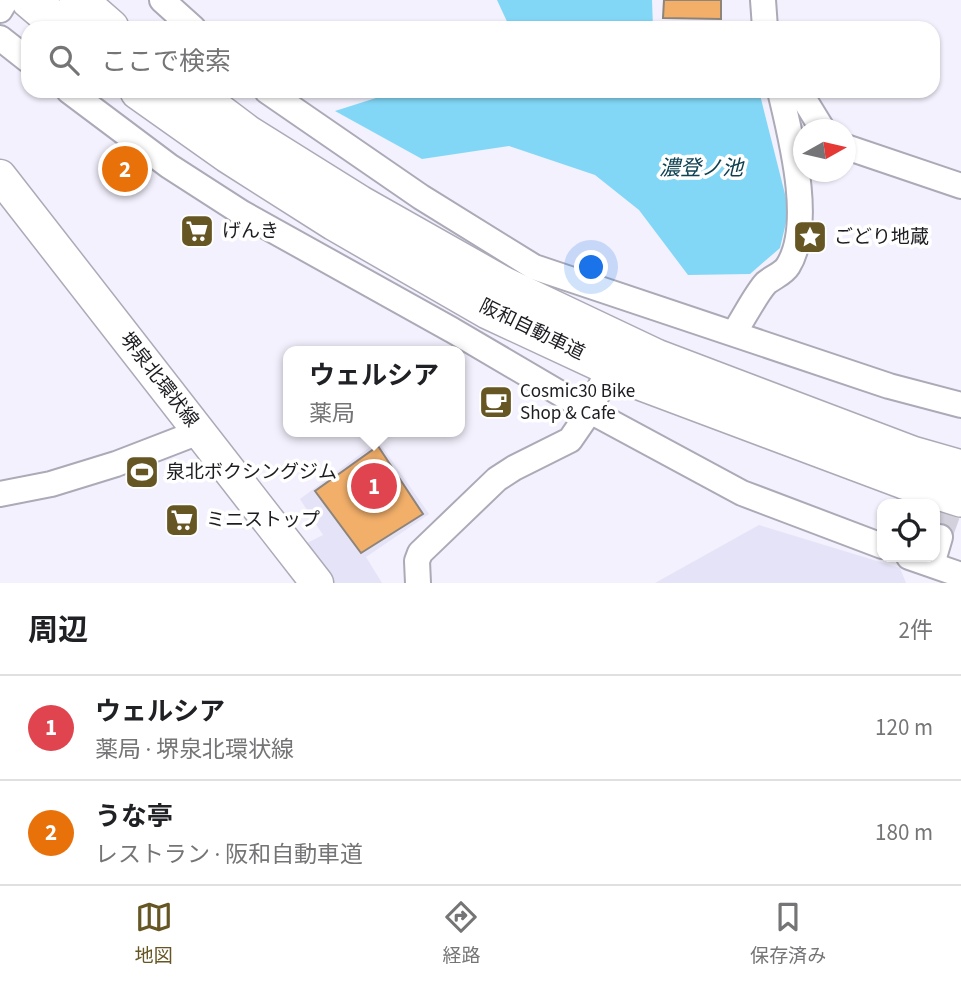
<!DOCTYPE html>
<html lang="ja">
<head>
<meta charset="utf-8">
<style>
  body { margin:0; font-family:"Source Sans 3","Noto Sans JP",sans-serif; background:#f2f2f2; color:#202124 }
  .controls { position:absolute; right:21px; bottom:21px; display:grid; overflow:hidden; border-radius:14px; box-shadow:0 2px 5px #0004 }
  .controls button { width:63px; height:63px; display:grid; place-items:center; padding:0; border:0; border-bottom:2px solid #e0e0e0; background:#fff; color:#202124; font:35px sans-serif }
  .compass { position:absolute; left:793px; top:119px; width:63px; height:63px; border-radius:50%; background:#fff; box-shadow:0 2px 5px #0004; rotate:82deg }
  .you { position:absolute; left:592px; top:268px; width:24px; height:24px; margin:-18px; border:5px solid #fff; border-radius:50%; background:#1a73e8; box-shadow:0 0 0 10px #1a73e833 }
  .badge { display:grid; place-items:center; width:46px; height:46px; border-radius:50%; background:#665623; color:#fff; font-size:23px; font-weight:700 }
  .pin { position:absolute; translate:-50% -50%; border:4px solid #fff; box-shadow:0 2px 7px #0006 }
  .popup { position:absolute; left:283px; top:346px; width:182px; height:91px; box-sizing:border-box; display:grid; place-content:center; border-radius:14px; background:#fff; filter:drop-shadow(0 2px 5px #0005); font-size:23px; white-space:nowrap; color:#757577 }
  .popup b { font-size:26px; color:#202124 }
  .popup::after { content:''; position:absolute; left:50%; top:100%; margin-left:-14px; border:14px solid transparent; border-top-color:#fff }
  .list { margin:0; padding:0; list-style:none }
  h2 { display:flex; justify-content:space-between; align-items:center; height:91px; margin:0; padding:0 28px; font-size:30px }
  h2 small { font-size:23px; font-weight:400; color:#757577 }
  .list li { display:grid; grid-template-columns:46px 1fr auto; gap:21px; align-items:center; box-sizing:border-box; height:105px; padding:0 28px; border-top:2px solid #e0e0e0 }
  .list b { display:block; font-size:26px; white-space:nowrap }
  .list p { margin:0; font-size:23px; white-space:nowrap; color:#757577 }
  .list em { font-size:23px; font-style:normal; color:#757577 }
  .icon { flex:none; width:38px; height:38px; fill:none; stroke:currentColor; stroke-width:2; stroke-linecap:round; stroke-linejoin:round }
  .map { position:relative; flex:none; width:961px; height:583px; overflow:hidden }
  .search { position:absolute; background:#fff; box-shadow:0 2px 5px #0004; left:21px; right:21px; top:21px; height:77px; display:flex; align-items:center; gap:18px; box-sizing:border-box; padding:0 24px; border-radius:21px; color:#757577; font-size:26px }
  .sheet { height:301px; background:#fff }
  nav { display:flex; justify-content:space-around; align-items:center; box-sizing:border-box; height:98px; border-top:2px solid #e0e0e0; background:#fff; font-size:19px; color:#757577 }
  nav a { display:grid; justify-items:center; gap:4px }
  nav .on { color:#665623 }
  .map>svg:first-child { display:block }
  .built { fill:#e5e3f8 }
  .water { fill:#82d7f6 }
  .building { fill:#f2af6a; stroke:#8e847a; stroke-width:2 }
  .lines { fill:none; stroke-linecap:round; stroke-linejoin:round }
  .minor-tunnel { stroke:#d3d1dc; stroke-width:24; stroke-dasharray:24 12; stroke-linecap:butt }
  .minor-casing { stroke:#abaab7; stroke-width:28 }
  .major-casing { stroke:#abaab7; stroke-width:35 }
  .highway-casing { stroke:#abaab7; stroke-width:40 }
  .minor { stroke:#fff; stroke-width:24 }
  .major { stroke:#fff; stroke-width:32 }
  .highway { stroke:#fff; stroke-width:37 }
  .labels { text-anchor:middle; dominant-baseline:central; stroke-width:7; stroke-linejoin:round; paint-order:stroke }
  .poi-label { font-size:19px; fill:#1c1c21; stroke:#fff; text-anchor:start }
  .street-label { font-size:19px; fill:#1c1c21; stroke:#fff }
  .water-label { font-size:21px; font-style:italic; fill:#0e4151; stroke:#fff }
</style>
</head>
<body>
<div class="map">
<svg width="961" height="583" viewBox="0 0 961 583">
  <rect width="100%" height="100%" fill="#f3f1fd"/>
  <g class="built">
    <polygon points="378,441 429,514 366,557 382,583 332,583 303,545 323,535 300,499"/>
    <polygon points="759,525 900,568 906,583 655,583"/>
  </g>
  <g class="water">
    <polygon points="497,0 652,0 653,28 510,28"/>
    <polygon points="398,91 759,91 789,210 780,248 750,274 688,275 639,210 595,175 509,146 422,159 335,111"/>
  </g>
  <g class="building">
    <polygon points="664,0 721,0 721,19 663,18"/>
    <polygon points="378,446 423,514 361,553 315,491"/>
  </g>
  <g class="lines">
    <polyline class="minor-tunnel" points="940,537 960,481"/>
    <g class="minor-casing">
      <g id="minor">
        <polyline points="162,0 193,28"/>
        <polyline points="763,0 765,28"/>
        <polyline points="0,10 6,0"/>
        <polyline points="0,38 28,60"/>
        <polyline points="69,91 169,166 242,213 452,330 590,411 742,493 882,546"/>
        <polyline points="267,91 421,197 534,267 889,386 961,405"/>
        <polyline points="799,91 823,130"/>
        <polyline points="846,147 961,186"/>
        <path d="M734,333C742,321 757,292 766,283C773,277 783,274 788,266C814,224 791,138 780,91"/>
        <polyline points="0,494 51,484 116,464 199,432"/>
        <polyline points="935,554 940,537"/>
        <polyline points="909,557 961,575"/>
        <polyline points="418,583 417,561 420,553 497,479 514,468 570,440 590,411 602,383"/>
      </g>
    </g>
    <g class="major-casing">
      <polyline id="major" points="0,176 317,583"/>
    </g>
    <g class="highway-casing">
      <g id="highway">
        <polyline points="30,0 63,28"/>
        <polyline points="78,0 110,28"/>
        <polyline points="139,91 228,154 335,222 488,310 645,383 904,480 961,498"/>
        <polyline points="190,91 247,134 359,204 504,286 656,358 912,455 961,469"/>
      </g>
    </g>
    <use href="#minor" class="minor"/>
    <use href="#major" class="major"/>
    <use href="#highway" class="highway"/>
  </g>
  <defs>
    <g id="supermarket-square" transform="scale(1.75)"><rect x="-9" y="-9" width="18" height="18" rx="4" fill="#665623" stroke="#fff"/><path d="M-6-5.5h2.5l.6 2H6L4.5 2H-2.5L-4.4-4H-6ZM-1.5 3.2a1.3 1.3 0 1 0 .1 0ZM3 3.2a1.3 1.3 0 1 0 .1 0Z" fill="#fff"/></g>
    <g id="sight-square" transform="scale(1.75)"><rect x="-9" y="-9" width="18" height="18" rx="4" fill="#665623" stroke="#fff"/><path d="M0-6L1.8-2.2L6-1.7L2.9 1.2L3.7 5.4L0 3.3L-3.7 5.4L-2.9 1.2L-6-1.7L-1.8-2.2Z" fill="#fff"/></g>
    <g id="cafe-square" transform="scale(1.75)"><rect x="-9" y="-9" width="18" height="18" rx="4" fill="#665623" stroke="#fff"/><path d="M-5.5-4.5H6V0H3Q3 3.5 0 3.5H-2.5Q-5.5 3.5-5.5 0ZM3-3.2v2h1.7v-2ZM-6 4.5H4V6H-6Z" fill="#fff"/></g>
    <g id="stadium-square" transform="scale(1.75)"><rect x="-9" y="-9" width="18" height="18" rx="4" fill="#665623" stroke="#fff"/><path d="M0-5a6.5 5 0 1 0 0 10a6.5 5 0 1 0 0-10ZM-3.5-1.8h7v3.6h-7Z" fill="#fff"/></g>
  </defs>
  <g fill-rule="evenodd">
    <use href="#supermarket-square" x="197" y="231"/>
    <use href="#sight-square" x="810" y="237"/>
    <use href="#cafe-square" x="496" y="402"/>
    <use href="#stadium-square" x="142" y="472"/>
    <use href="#supermarket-square" x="182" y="520"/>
  </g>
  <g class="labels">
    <g class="poi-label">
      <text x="222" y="231">げんき</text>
      <text x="834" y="237">ごどり地蔵</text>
      <text x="520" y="391">Cosmic30 Bike<tspan x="520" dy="22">Shop &amp; Cafe</tspan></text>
      <text x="166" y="472">泉北ボクシングジム</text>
      <text x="206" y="520">ミニストップ</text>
    </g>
    <g class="street-label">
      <text transform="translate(532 330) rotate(26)">阪和自動車道</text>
      <text transform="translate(159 380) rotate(52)">堺泉北環状線</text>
    </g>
    <g class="water-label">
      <text x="701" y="168">濃登ノ池</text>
    </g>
  </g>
</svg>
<div class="controls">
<button><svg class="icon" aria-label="locate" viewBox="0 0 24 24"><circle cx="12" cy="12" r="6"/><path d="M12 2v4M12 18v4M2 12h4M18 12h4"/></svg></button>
</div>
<svg class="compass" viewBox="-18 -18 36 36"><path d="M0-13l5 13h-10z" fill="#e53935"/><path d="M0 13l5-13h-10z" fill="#757577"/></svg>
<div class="you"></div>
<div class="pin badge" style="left:374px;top:486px;background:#e0444e">1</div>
<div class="popup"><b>ウェルシア</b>薬局</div>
<div class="pin badge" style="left:125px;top:169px;background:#e8710a">2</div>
<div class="search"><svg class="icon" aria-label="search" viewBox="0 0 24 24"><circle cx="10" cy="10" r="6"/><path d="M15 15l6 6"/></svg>ここで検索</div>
</div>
<section class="sheet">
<h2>周辺<small>2件</small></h2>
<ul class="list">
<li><span class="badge" style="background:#e0444e">1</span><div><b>ウェルシア</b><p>薬局 · 堺泉北環状線</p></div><em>120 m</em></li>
<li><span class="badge" style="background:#e8710a">2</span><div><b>うな亭</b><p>レストラン · 阪和自動車道</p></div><em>180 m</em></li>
</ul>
</section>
<nav>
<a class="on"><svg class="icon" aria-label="map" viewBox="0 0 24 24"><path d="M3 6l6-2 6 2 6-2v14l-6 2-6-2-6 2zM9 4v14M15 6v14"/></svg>地図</a>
<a><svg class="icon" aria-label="directions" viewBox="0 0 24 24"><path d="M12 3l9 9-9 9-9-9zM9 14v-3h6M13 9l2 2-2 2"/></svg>経路</a>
<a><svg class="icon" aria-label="saved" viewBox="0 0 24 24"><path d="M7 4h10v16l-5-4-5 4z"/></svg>保存済み</a>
</nav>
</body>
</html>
